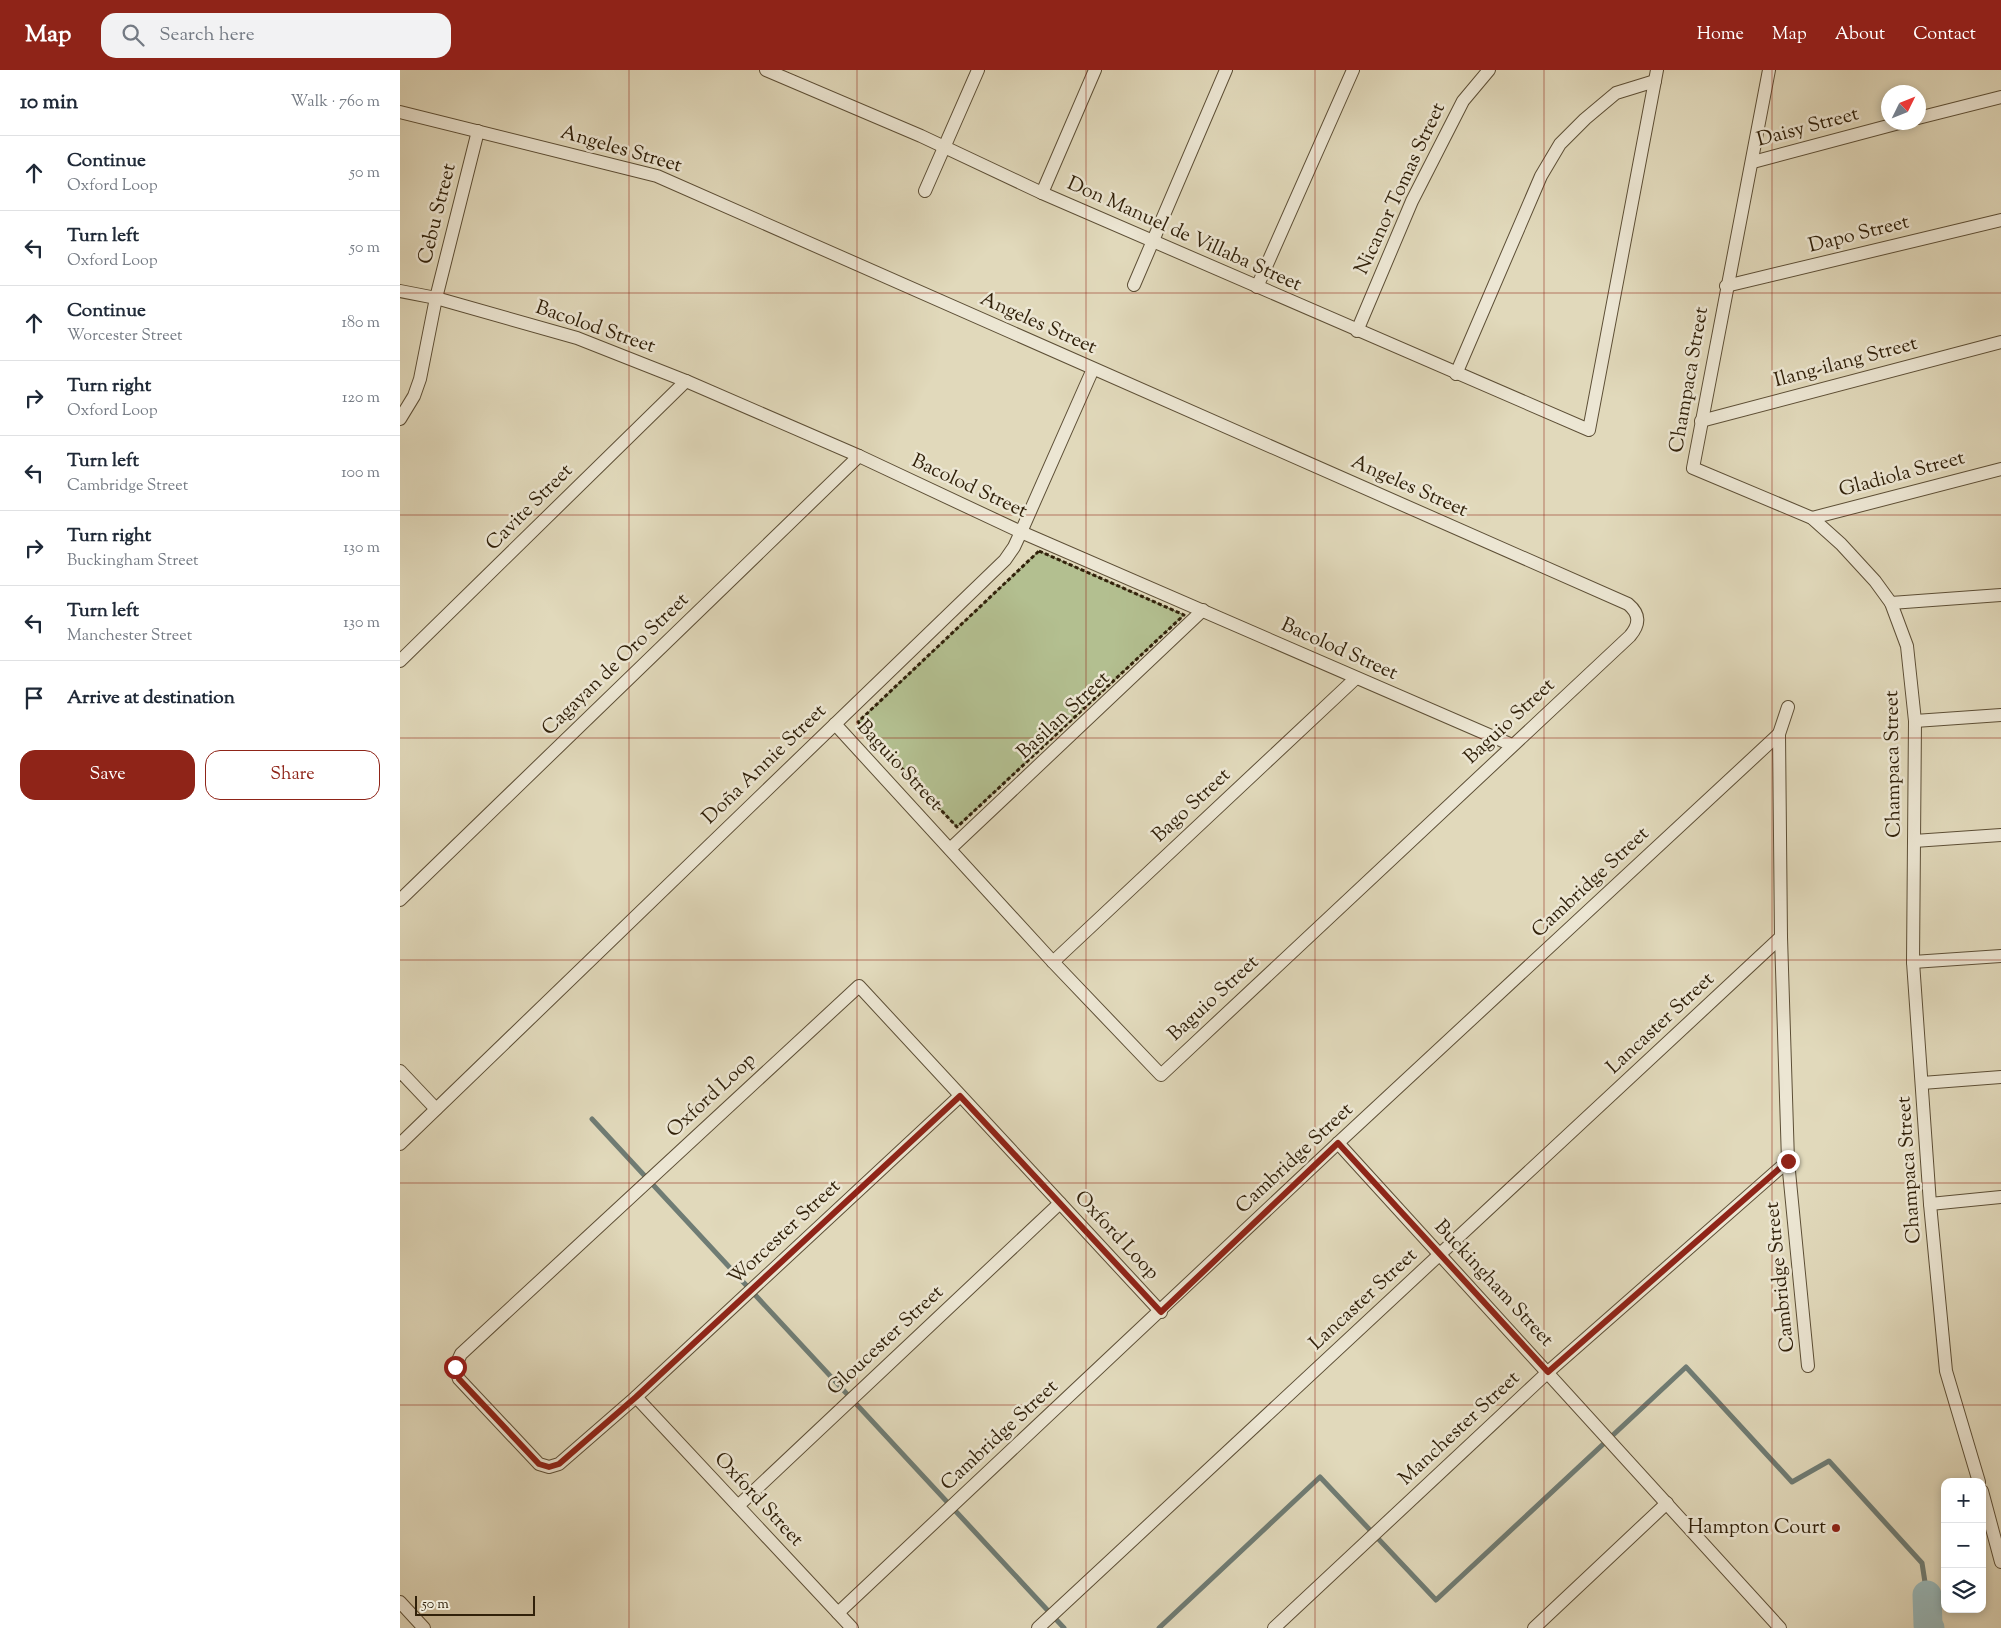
<!DOCTYPE html>
<html lang="en">
<head>
<meta charset="utf-8">
<style>
  body { margin:0; font-family:"Sorts Mill Goudy",serif; background:#f2f2f3; color:#1f2937 }
  .controls { position:absolute; right:15px; bottom:15px; display:grid; overflow:hidden; border-radius:10px; box-shadow:0 2px 8px #0003 }
  .controls button { width:45px; height:45px; display:grid; place-items:center; padding:0; border:0; border-bottom:1px solid #e0e1e3; background:#fff; color:#1f2937; font:25px sans-serif }
  .compass { position:absolute; left:1481px; top:15px; width:45px; height:45px; border-radius:50%; background:#fff; box-shadow:0 2px 8px #0003; rotate:47deg }
  .scale { position:absolute; left:15px; bottom:12px; width:120px; box-sizing:border-box; padding-left:5px; border:2px solid #31210a; border-top:0; font-size:14px; line-height:18px; white-space:nowrap; color:#31210a; -webkit-text-stroke:4px #ece6d3; paint-order:stroke }
  .stop { position:absolute; width:15px; height:15px; margin:-11px; border:4px solid #8f2418; border-radius:50%; background:#fff }
  .stop.end { background:#8f2418; border-color:#fff; box-shadow:0 1px 5px #0008 }
  .list { margin:0; padding:0; list-style:none }
  h2 { display:flex; justify-content:space-between; align-items:center; height:65px; margin:0; padding:0 20px; font-size:21px }
  h2 small { font-size:16px; font-weight:400; color:#747a83 }
  .list li { display:grid; grid-template-columns:32px 1fr auto; gap:15px; align-items:center; box-sizing:border-box; height:75px; padding:0 20px; border-top:1px solid #e0e1e3 }
  .list b { display:block; font-size:19px; white-space:nowrap }
  .list p { margin:0; font-size:16px; white-space:nowrap; color:#747a83 }
  .list em { font-size:16px; font-style:normal; color:#747a83 }
  .actions { display:flex; gap:10px; padding:15px 20px }
  .actions a { flex:1; padding:11px 0; border:1px solid #8f2418; border-radius:15px; text-align:center; font-size:18px; color:#8f2418 }
  .actions .main { background:#8f2418; color:#fff }
  .icon { flex:none; width:28px; height:28px; fill:none; stroke:currentColor; stroke-width:2; stroke-linecap:round; stroke-linejoin:round }
  .map { position:relative; flex:none; width:1601px; height:1558px; overflow:hidden }
  header { display:flex; align-items:center; gap:30px; box-sizing:border-box; height:70px; padding:0 25px; background:#8f2418; color:#fff }
  header strong { font-size:24px }
  nav { display:flex; gap:28px; margin-inline-start:auto; font-size:18px }
  .search { width:350px; height:45px; background:#f2f2f3; display:flex; align-items:center; gap:12px; box-sizing:border-box; padding:0 18px; border-radius:15px; color:#747a83; font-size:19px }
  main { display:flex }
  aside { flex:1; background:#fff }
  .map>svg:first-child { display:block }
  .green { fill:#b3bf90; stroke:#72704d }
  .lines { fill:none; stroke-linecap:round; stroke-linejoin:round }
  .stream { stroke:#6f7c74; stroke-width:5 }
  .river { stroke:#98b8ba; stroke-width:29 }
  .street-casing { stroke:#5d4f36; stroke-width:14 }
  .path { stroke:#31210a; stroke-width:3; stroke-dasharray:4 2.5; stroke-linecap:butt }
  .street { stroke:#ece6d3; stroke-width:12 }
  .route { stroke:#8f2418; stroke-width:6 }
  .grid { fill:none; stroke:#8f2418; stroke-width:1; stroke-opacity:0.55 }
  .poi-dot { fill:#8f2418; stroke:#ece6d3; stroke-width:2 }
  .labels { text-anchor:middle; dominant-baseline:central; stroke-width:5; stroke-linejoin:round; paint-order:stroke }
  .street-label { font-size:20px; fill:#31210a; stroke:#ece6d3 }
  .poi-label { font-size:20px; fill:#31210a; stroke:#ece6d3; text-anchor:end }
</style>
</head>
<body>
<header>
<strong>Map</strong>
<div class="search"><svg class="icon" aria-label="search" viewBox="0 0 24 24"><circle cx="10" cy="10" r="6"/><path d="M15 15l6 6"/></svg>Search here</div>
<nav><a>Home</a><a>Map</a><a>About</a><a>Contact</a></nav>
</header>
<main>
<aside>
<h2>10 min<small>Walk · 760 m</small></h2>
<ul class="list">
<li><svg class="icon" aria-label="ahead" viewBox="0 0 24 24"><path d="M12 20V5M6 11l6-6 6 6"/></svg><div><b>Continue</b><p>Oxford Loop</p></div><em>50 m</em></li>
<li><svg class="icon" aria-label="left" viewBox="0 0 24 24"><path d="M17 20v-9H6M10 6l-5 5 5 5"/></svg><div><b>Turn left</b><p>Oxford Loop</p></div><em>50 m</em></li>
<li><svg class="icon" aria-label="ahead" viewBox="0 0 24 24"><path d="M12 20V5M6 11l6-6 6 6"/></svg><div><b>Continue</b><p>Worcester Street</p></div><em>180 m</em></li>
<li><svg class="icon" aria-label="right" viewBox="0 0 24 24"><path d="M7 20v-9h11M14 6l5 5-5 5"/></svg><div><b>Turn right</b><p>Oxford Loop</p></div><em>120 m</em></li>
<li><svg class="icon" aria-label="left" viewBox="0 0 24 24"><path d="M17 20v-9H6M10 6l-5 5 5 5"/></svg><div><b>Turn left</b><p>Cambridge Street</p></div><em>100 m</em></li>
<li><svg class="icon" aria-label="right" viewBox="0 0 24 24"><path d="M7 20v-9h11M14 6l5 5-5 5"/></svg><div><b>Turn right</b><p>Buckingham Street</p></div><em>130 m</em></li>
<li><svg class="icon" aria-label="left" viewBox="0 0 24 24"><path d="M17 20v-9H6M10 6l-5 5 5 5"/></svg><div><b>Turn left</b><p>Manchester Street</p></div><em>130 m</em></li>
<li><svg class="icon" aria-label="arrive" viewBox="0 0 24 24"><path d="M6 21V4h12l-3 4 3 4H6"/></svg><div><b>Arrive at destination</b></div></li>
</ul>
<div class="actions"><a class="main">Save</a><a>Share</a></div>
</aside>
<div class="map">
<svg width="1601" height="1558" viewBox="0 0 1601 1558">
  <rect width="100%" height="100%" fill="#e1d9bb"/>
  <filter id="stains"><feTurbulence type="fractalNoise" baseFrequency=".004" numOctaves="4"/><feColorMatrix values="0 0 0 0 .2 0 0 0 0 .09 0 0 0 0 .02 0 0 0 .5 -.17"/></filter>
  <radialGradient id="worn" r=".72"><stop offset=".6" stop-color="#630" stop-opacity="0"/><stop offset="1" stop-color="#630" stop-opacity=".3"/></radialGradient>
  <polygon class="green" points="639,481 784,545 557,757 458,652"/>
  <g class="lines">
    <g class="stream">
      <polyline points="192,1049 664,1558"/>
      <polyline points="759,1558 920,1407 1036,1530 1286,1297 1392,1412 1429,1391 1522,1493 1527,1525"/>
    </g>
    <polyline class="river" points="1527,1525 1528,1555 1530,1558"/>
    <g class="street-casing">
      <g id="street">
        <polyline points="366,0 521,66 642,123 1189,360 1257,0"/>
        <polyline points="1369,0 1293,398 1412,448 1441,474 1475,511 1491,533 1507,576 1515,651 1513,892 1530,1134 1546,1301 1579,1412"/>
        <path d="M0,42L257,106L1228,534C1240,544 1240,554 1230,566L761,1005L653,892L435,654"/>
        <polyline points="1518,48 1601,27"/>
        <polyline points="1353,92 1503,52"/>
        <polyline points="525,121 578,0"/>
        <polyline points="642,123 695,0"/>
        <polyline points="734,215 826,0"/>
        <polyline points="1326,216 1601,150"/>
        <polyline points="857,217 953,0"/>
        <polyline points="0,221 36,228 177,268 286,311 459,386 621,462 1112,675"/>
        <polyline points="957,261 1012,131 1063,31 1089,0"/>
        <polyline points="1056,304 1141,106 1160,74 1185,49 1216,23 1255,11"/>
        <polyline points="0,349 14,326 20,309 36,228 78,61"/>
        <polyline points="1301,351 1601,272"/>
        <polyline points="1412,448 1601,399"/>
        <polyline points="1491,533 1601,525"/>
        <polyline points="0,591 286,311"/>
        <polyline points="1388,637 1379,664 1381,867 1388,1091 1408,1296"/>
        <polyline points="1515,651 1601,645"/>
        <polyline points="1514,771 1601,765"/>
        <polyline points="550,779 803,540"/>
        <polyline points="0,830 459,386"/>
        <polyline points="653,892 956,608"/>
        <polyline points="1513,892 1601,886"/>
        <polyline points="0,1001 36,1039"/>
        <polyline points="1522,1013 1601,1007"/>
        <polyline points="560,1026 236,1327 159,1394 149,1397 139,1394 59,1309 55,1297 61,1284 459,916 761,1242"/>
        <polyline points="938,1073 1380,1558"/>
        <polyline points="0,1074 605,490 614,477 621,462 693,299"/>
        <polyline points="1530,1134 1601,1127"/>
        <polyline points="236,1327 452,1558"/>
        <polyline points="1582,1421 1601,1492"/>
        <polyline points="338,1436 660,1133"/>
        <polyline points="0,1532 24,1558"/>
        <polyline points="438,1543 938,1073 1379,664"/>
        <polyline points="638,1558 1381,867"/>
        <polyline points="874,1558 1148,1302 1388,1091"/>
        <polyline points="1134,1558 1267,1433"/>
      </g>
    </g>
    <polygon class="path" points="639,481 784,545 557,757 458,652"/>
    <use href="#street" class="street"/>
  </g>
  <g class="lines">
    <polyline class="route" points="55,1297 59,1309 139,1394 149,1397 159,1394 236,1327 560,1026 761,1242 938,1073 1148,1302 1388,1091"/>
  </g>
  <path class="grid" d="M229,0V1558M457,0V1558M686,0V1558M915,0V1558M1144,0V1558M1372,0V1558M0,223H1601M0,445H1601M0,668H1601M0,890H1601M0,1113H1601M0,1335H1601"/>
  <circle class="poi-dot" cx="1436" cy="1458" r="5"/>
  <g class="labels">
    <g class="street-label">
      <text transform="translate(1408 58) rotate(-15)">Daisy Street</text>
      <text transform="translate(221 80) rotate(16)">Angeles Street</text>
      <text transform="translate(1001 119) rotate(-65)">Nicanor Tomas Street</text>
      <text transform="translate(38 144) rotate(-76)">Cebu Street</text>
      <text transform="translate(784 165) rotate(24)">Don Manuel de Villaba Street</text>
      <text transform="translate(1459 165) rotate(-14)">Dapo Street</text>
      <text transform="translate(638 254) rotate(24)">Angeles Street</text>
      <text transform="translate(195 258) rotate(19)">Bacolod Street</text>
      <text transform="translate(1446 293) rotate(-15)">Ilang-ilang Street</text>
      <text transform="translate(1290 310) rotate(-80)">Champaca Street</text>
      <text transform="translate(1502 405) rotate(-15)">Gladiola Street</text>
      <text transform="translate(569 417) rotate(25)">Bacolod Street</text>
      <text transform="translate(1009 417) rotate(24)">Angeles Street</text>
      <text transform="translate(130 438) rotate(-45)">Cavite Street</text>
      <text transform="translate(939 580) rotate(24)">Bacolod Street</text>
      <text transform="translate(216 595) rotate(-44)">Cagayan de Oro Street</text>
      <text transform="translate(664 646) rotate(-43)">Basilan Street</text>
      <text transform="translate(1110 652) rotate(-43)">Baguio Street</text>
      <text transform="translate(1494 694) rotate(-91)">Champaca Street</text>
      <text transform="translate(365 695) rotate(-44)">Doña Annie Street</text>
      <text transform="translate(499 696) rotate(47)">Baguio Street</text>
      <text transform="translate(792 736) rotate(-43)">Bago Street</text>
      <text transform="translate(1191 813) rotate(-43)">Cambridge Street</text>
      <text transform="translate(814 929) rotate(-43)">Baguio Street</text>
      <text transform="translate(1261 954) rotate(-43)">Lancaster Street</text>
      <text transform="translate(312 1026) rotate(-43)">Oxford Loop</text>
      <text transform="translate(895 1089) rotate(-43)">Cambridge Street</text>
      <text transform="translate(1510 1100) rotate(-94)">Champaca Street</text>
      <text transform="translate(385 1163) rotate(-43)">Worcester Street</text>
      <text transform="translate(716 1166) rotate(47)">Oxford Loop</text>
      <text transform="translate(1381 1207) rotate(-96)">Cambridge Street</text>
      <text transform="translate(1093 1214) rotate(47)">Buckingham Street</text>
      <text transform="translate(964 1230) rotate(-43)">Lancaster Street</text>
      <text transform="translate(486 1271) rotate(-43)">Gloucester Street</text>
      <text transform="translate(1060 1359) rotate(-43)">Manchester Street</text>
      <text transform="translate(600 1366) rotate(-43)">Cambridge Street</text>
      <text transform="translate(358 1430) rotate(47)">Oxford Street</text>
    </g>
    <g class="poi-label">
      <text x="1426" y="1458">Hampton Court</text>
    </g>
  </g>
  <rect width="100%" height="100%" filter="url(#stains)"/>
  <rect width="100%" height="100%" fill="url(#worn)"/>
</svg>
<div class="controls">
<button>+</button>
<button>−</button>
<button><svg class="icon" aria-label="layers" viewBox="0 0 24 24"><path d="M12 4l9 5-9 5-9-5zM3 14l9 5 9-5"/></svg></button>
</div>
<svg class="compass" viewBox="-18 -18 36 36"><path d="M0-13l5 13h-10z" fill="#e53935"/><path d="M0 13l5-13h-10z" fill="#747a83"/></svg>
<div class="scale">50 m</div>
<div class="stop" style="left:55px;top:1297px"></div>
<div class="stop end" style="left:1388px;top:1091px"></div>
</div>
</main>
</body>
</html>
